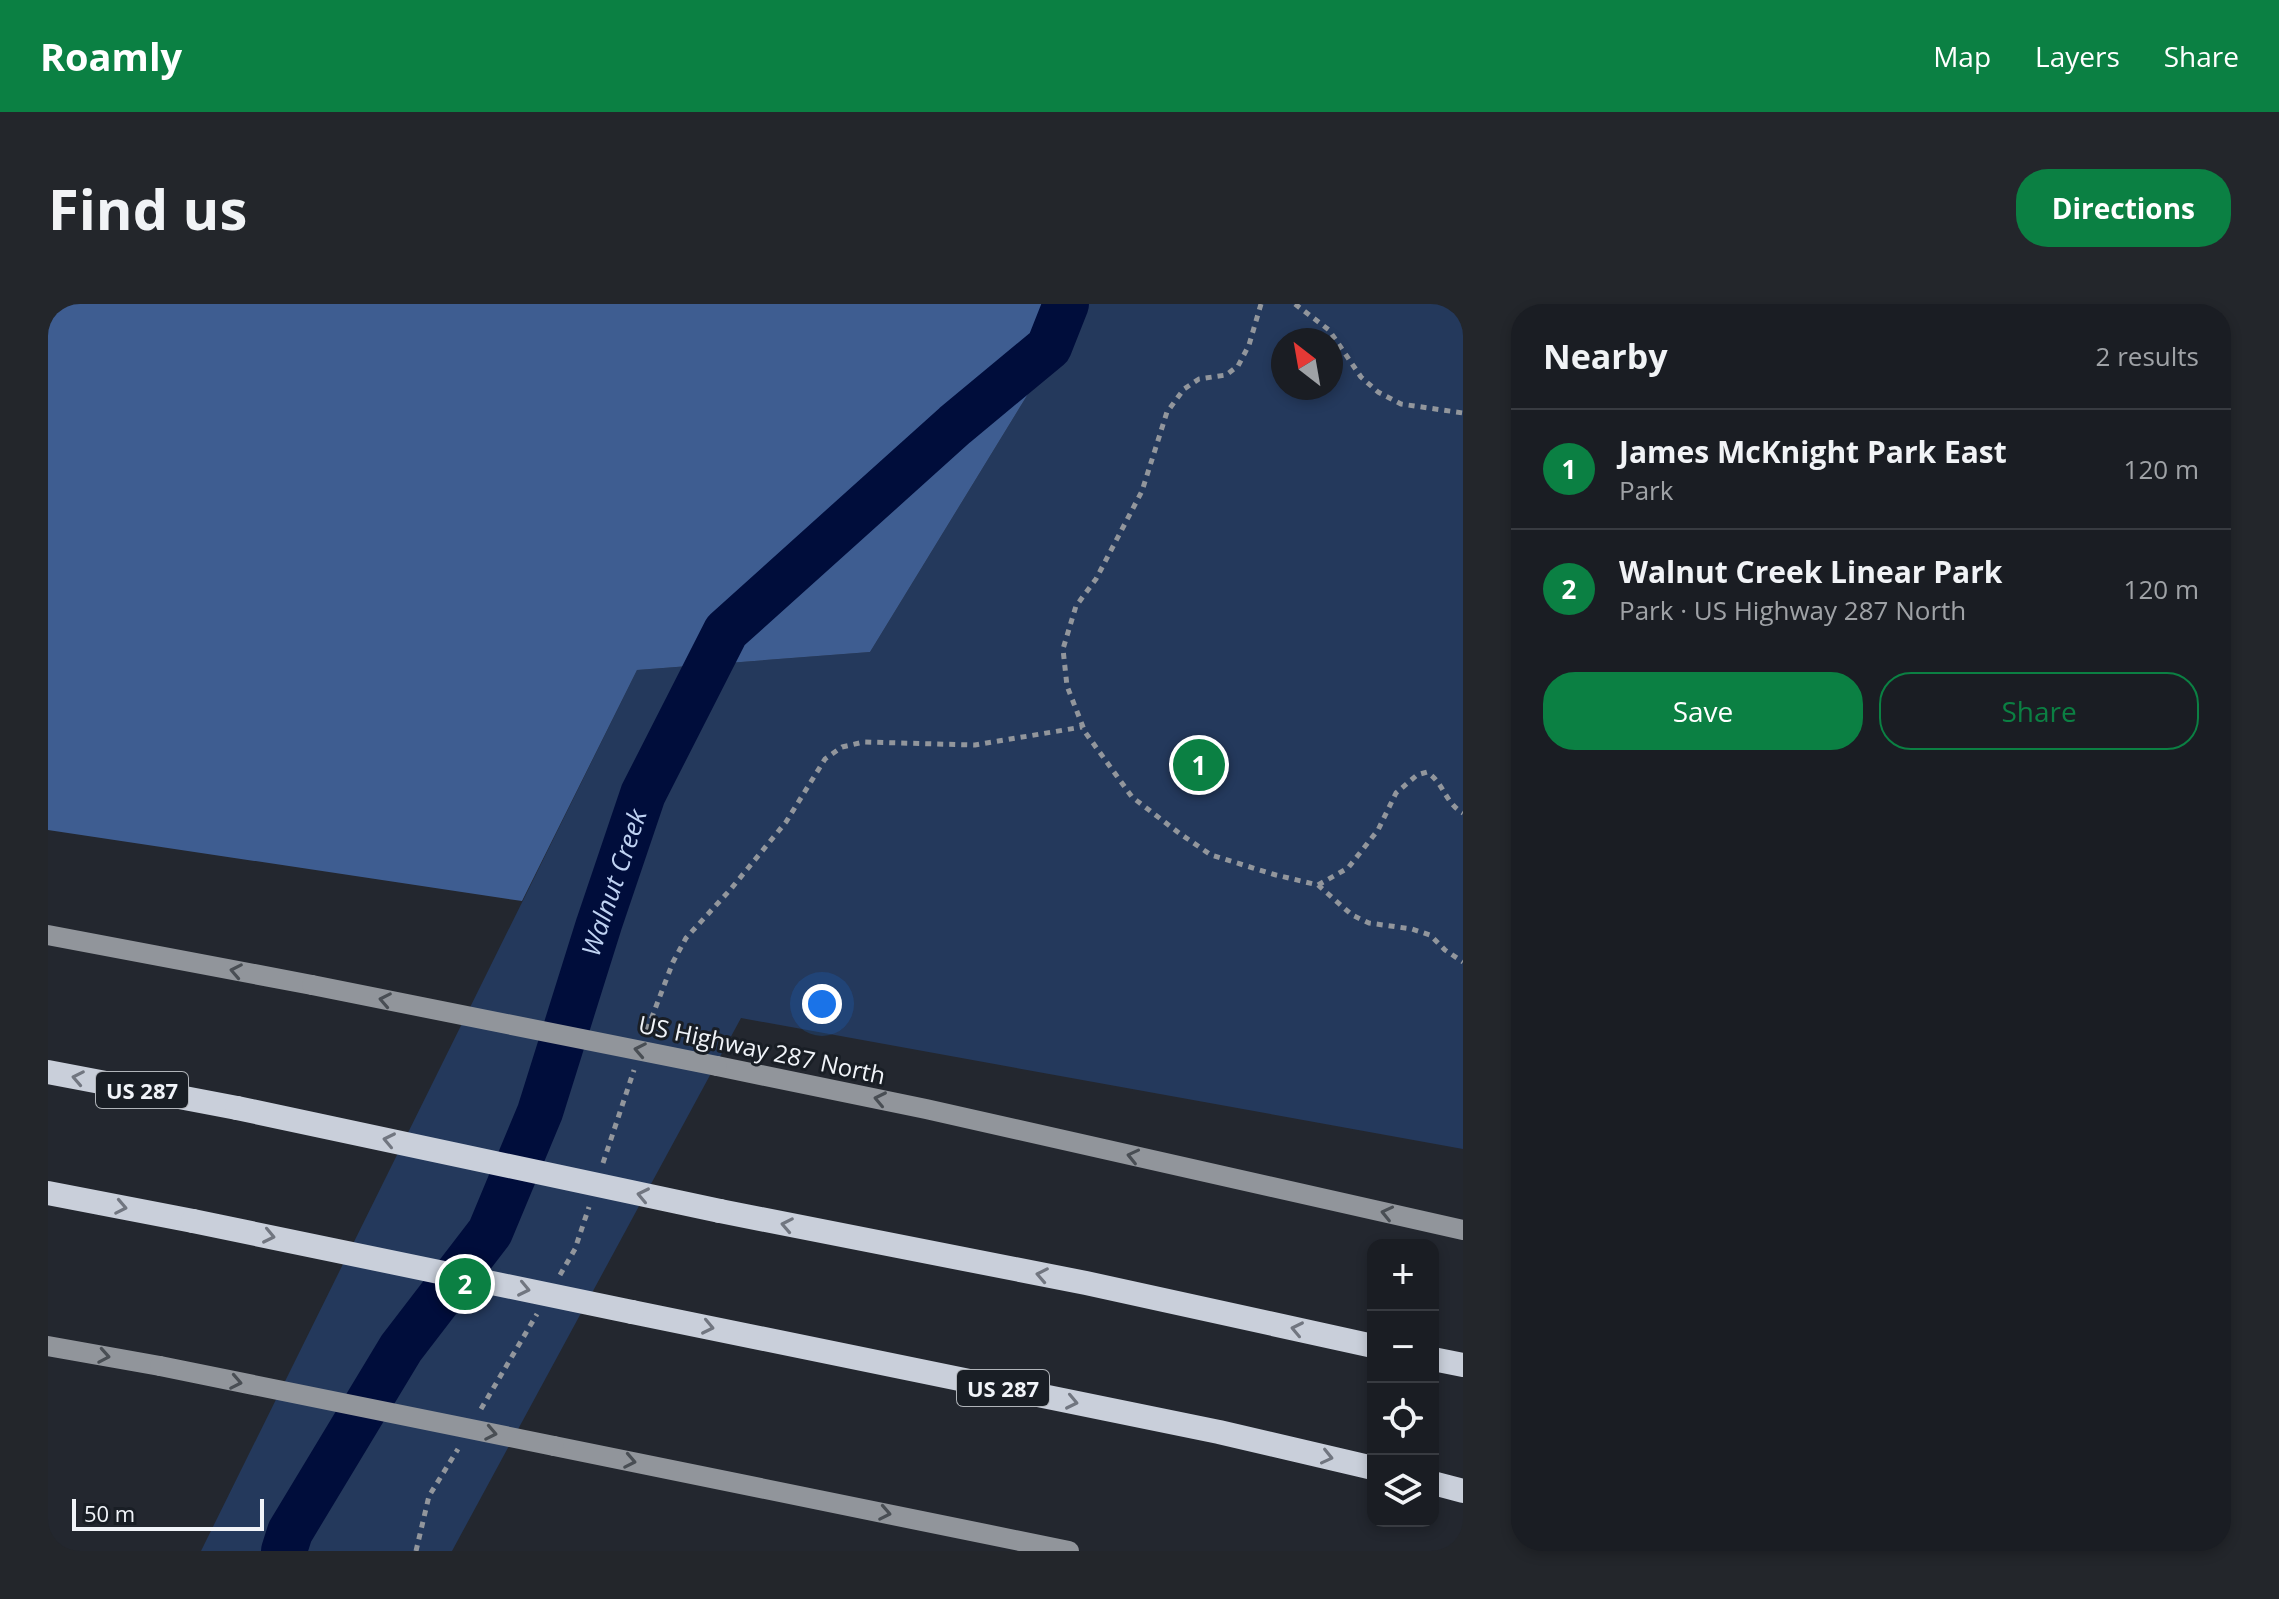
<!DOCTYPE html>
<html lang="en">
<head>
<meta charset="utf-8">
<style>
  body { margin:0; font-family:"Open Sans",sans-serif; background:#23262b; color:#f1f3f6 }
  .controls { position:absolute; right:24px; bottom:24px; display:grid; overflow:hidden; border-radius:16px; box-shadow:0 4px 12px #0003 }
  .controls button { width:72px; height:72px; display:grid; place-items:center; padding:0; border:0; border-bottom:2px solid #383b41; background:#1a1d23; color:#f1f3f6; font:40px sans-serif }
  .compass { position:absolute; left:1223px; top:24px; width:72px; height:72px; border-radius:50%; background:#1a1d23; box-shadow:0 4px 12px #0003; rotate:329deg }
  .scale { position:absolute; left:24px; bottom:20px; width:192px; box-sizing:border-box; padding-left:8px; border:4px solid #f1f4f9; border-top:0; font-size:22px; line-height:28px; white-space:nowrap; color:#f1f4f9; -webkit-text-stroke:6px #191e25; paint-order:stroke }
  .you { position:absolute; left:774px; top:700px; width:28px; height:28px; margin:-20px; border:6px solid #fff; border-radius:50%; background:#1a73e8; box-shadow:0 0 0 12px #1a73e833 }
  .badge { display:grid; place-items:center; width:52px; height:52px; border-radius:50%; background:#0b8043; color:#fff; font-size:26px; font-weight:700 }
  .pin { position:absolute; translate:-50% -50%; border:4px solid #fff; box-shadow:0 2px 8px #0006 }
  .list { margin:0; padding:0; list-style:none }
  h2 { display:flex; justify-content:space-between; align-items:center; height:104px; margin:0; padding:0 32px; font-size:34px }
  h2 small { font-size:26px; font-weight:400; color:#9fa2a6 }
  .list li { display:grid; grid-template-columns:52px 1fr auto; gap:24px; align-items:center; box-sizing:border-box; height:120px; padding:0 32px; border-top:2px solid #383b41 }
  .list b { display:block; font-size:30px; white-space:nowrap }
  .list p { margin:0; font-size:26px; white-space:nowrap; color:#9fa2a6 }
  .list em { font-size:26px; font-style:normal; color:#9fa2a6 }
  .actions { display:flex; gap:16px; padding:24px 32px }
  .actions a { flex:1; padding:18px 0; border:2px solid #0b8043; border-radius:32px; text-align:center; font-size:28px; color:#0b8043 }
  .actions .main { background:#0b8043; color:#fff }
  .icon { flex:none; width:44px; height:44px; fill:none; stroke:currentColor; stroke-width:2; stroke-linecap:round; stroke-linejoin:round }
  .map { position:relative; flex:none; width:1415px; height:1247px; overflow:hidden; border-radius:32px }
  header { display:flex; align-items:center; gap:48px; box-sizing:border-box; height:112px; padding:0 40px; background:#0b8043; color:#fff }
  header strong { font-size:38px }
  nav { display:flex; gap:44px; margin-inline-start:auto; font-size:28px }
  .intro { display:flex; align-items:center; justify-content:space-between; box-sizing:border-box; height:192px; padding:0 48px }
  h1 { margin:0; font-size:56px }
  .button { padding:20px 36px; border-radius:32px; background:#0b8043; color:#fff; font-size:28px; font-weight:700 }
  main { display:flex; gap:48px; padding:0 48px }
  aside { flex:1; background:#1a1d23; border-radius:32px; box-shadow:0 4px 12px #0003 }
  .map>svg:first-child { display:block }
  .green { fill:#24395c; fill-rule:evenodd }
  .forest { fill:#3e5d91 }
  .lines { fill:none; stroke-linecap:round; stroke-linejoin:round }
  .river { stroke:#000d3b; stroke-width:46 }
  .path { stroke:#92969c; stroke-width:5; stroke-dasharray:6 6; stroke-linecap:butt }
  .secondary { stroke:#91959b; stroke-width:20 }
  .highway { stroke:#c9cfda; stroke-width:24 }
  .secondary-bridge { stroke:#91959b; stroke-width:20 }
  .highway-bridge { stroke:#c9cfda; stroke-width:24 }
  .oneway { stroke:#494e54 }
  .oneway2 { stroke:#717680 }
  .labels { text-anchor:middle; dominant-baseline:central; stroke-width:6; stroke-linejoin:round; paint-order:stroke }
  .shield { fill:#191e25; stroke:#b0b4b9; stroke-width:2 }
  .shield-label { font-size:22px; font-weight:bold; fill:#f1f4f9 }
  .street-label { font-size:24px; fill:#f1f4f9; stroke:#191e25 }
  .water-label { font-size:26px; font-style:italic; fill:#bfd2f2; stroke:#191e25 }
</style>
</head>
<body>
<header>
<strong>Roamly</strong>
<nav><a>Map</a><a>Layers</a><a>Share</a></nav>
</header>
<div class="intro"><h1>Find us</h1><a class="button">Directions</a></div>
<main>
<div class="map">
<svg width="1415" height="1247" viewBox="0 0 1415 1247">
  <rect width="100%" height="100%" fill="#23272f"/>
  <path class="green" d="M1035,0H1415V845L693,714L404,1247H153L589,366L822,348ZM1235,36H1283V84H1235Z"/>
  <polygon class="forest" points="0,0 1035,0 822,348 589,366 474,597 0,526"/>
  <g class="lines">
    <path class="river" id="s1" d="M236,1247L242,1228L353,1044L442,928L492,808L551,620L595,490L678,327L907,121L1001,43L1018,0"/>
    <g class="path">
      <polyline points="1213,0 1201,41 1190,62 1178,71 1151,75 1136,85 1119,108 1094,187 1048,275 1028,302 1015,345 1019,382 1037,428 1084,493 1131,529 1163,551 1228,571 1270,581 1304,611 1321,619 1364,625 1382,631 1397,646 1415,658"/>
      <polyline points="1247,0 1281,26 1313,73 1330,88 1353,100 1415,109"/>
      <path d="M1270,581L1300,564L1330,526L1348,489L1369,471L1379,468C1396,479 1397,499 1415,509"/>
      <polyline points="599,726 625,658 638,634 682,586 738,518 777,455 794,443 816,438 927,441 1034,423"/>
      <polyline points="555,859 586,766"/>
      <polyline points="512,971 527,945 541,903"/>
      <polyline points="433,1105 489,1010"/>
      <polyline points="368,1247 381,1192 410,1145"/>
    </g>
    <g class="secondary">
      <polyline points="0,631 264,681"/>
      <polyline points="669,762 878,805 1415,926"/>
      <polyline points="0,1042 112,1062"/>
      <polyline points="506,1142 1021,1247"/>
    </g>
    <g class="highway">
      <polyline points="0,768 189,804"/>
      <polyline points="0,889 145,917"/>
      <polyline points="672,907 1038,979 1325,1042"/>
      <polyline points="584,1008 1171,1128 1325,1164"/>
      <polyline points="1385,1055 1415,1061"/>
      <polyline points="1385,1179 1415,1187"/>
    </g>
    <g class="secondary-bridge">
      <polyline points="264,681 669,762"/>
      <polyline points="112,1062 506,1142"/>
    </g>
    <g class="highway-bridge">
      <polyline points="189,804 672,907"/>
      <polyline points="145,917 584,1008"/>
    </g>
  </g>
  <defs><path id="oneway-chevron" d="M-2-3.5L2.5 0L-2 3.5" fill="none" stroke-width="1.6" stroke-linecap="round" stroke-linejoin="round" transform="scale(2)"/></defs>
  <g class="oneway">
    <use href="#oneway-chevron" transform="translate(188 667) rotate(-169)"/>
    <use href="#oneway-chevron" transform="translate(337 696) rotate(-169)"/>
    <use href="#oneway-chevron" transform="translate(592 746) rotate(-169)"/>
    <use href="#oneway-chevron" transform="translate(832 795) rotate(-168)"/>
    <use href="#oneway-chevron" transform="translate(1085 852) rotate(-167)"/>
    <use href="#oneway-chevron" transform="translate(1339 909) rotate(-167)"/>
    <use href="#oneway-chevron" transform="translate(56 1052) rotate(10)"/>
    <use href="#oneway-chevron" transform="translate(188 1078) rotate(11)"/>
    <use href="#oneway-chevron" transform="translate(443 1129) rotate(11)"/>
    <use href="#oneway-chevron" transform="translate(582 1157) rotate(11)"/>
    <use href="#oneway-chevron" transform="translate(837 1209) rotate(11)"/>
  </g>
  <g class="oneway2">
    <use href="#oneway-chevron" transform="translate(30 774) rotate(-169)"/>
    <use href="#oneway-chevron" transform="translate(341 836) rotate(-168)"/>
    <use href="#oneway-chevron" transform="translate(595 891) rotate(-168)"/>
    <use href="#oneway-chevron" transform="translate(73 903) rotate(11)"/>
    <use href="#oneway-chevron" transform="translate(739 921) rotate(-169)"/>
    <use href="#oneway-chevron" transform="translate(221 932) rotate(12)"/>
    <use href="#oneway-chevron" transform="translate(994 971) rotate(-169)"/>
    <use href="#oneway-chevron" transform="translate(476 985) rotate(12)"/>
    <use href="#oneway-chevron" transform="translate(660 1023) rotate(12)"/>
    <use href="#oneway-chevron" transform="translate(1249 1025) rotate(-168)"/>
    <use href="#oneway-chevron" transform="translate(1024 1098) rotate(12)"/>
    <use href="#oneway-chevron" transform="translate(1279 1153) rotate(13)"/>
  </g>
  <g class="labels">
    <g class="shield">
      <rect x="48" y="768" width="92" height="36" rx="6"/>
      <rect x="909" y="1066" width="92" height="36" rx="6"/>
    </g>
    <g class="shield-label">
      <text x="94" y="786">US 287</text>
      <text x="955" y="1084">US 287</text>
    </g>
    <g class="street-label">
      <text transform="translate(714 745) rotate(12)">US Highway 287 North</text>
    </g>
    <g class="water-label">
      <text stroke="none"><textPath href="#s1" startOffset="752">Walnut Creek</textPath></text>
    </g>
  </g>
</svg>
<div class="controls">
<button>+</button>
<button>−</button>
<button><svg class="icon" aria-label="locate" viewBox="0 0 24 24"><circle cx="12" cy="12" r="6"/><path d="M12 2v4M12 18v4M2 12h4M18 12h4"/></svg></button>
<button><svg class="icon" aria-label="layers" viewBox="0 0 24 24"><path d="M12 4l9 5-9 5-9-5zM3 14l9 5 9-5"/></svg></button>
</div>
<svg class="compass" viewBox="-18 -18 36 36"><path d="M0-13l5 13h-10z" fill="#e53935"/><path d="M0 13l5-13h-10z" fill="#9fa2a6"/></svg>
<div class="scale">50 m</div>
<div class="you"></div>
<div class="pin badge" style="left:1151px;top:461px">1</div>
<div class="pin badge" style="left:417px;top:980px">2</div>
</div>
<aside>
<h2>Nearby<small>2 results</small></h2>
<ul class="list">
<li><span class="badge">1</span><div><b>James McKnight Park East</b><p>Park</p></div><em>120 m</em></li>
<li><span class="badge">2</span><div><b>Walnut Creek Linear Park</b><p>Park · US Highway 287 North</p></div><em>120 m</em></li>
</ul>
<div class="actions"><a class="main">Save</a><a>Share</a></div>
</aside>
</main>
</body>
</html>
